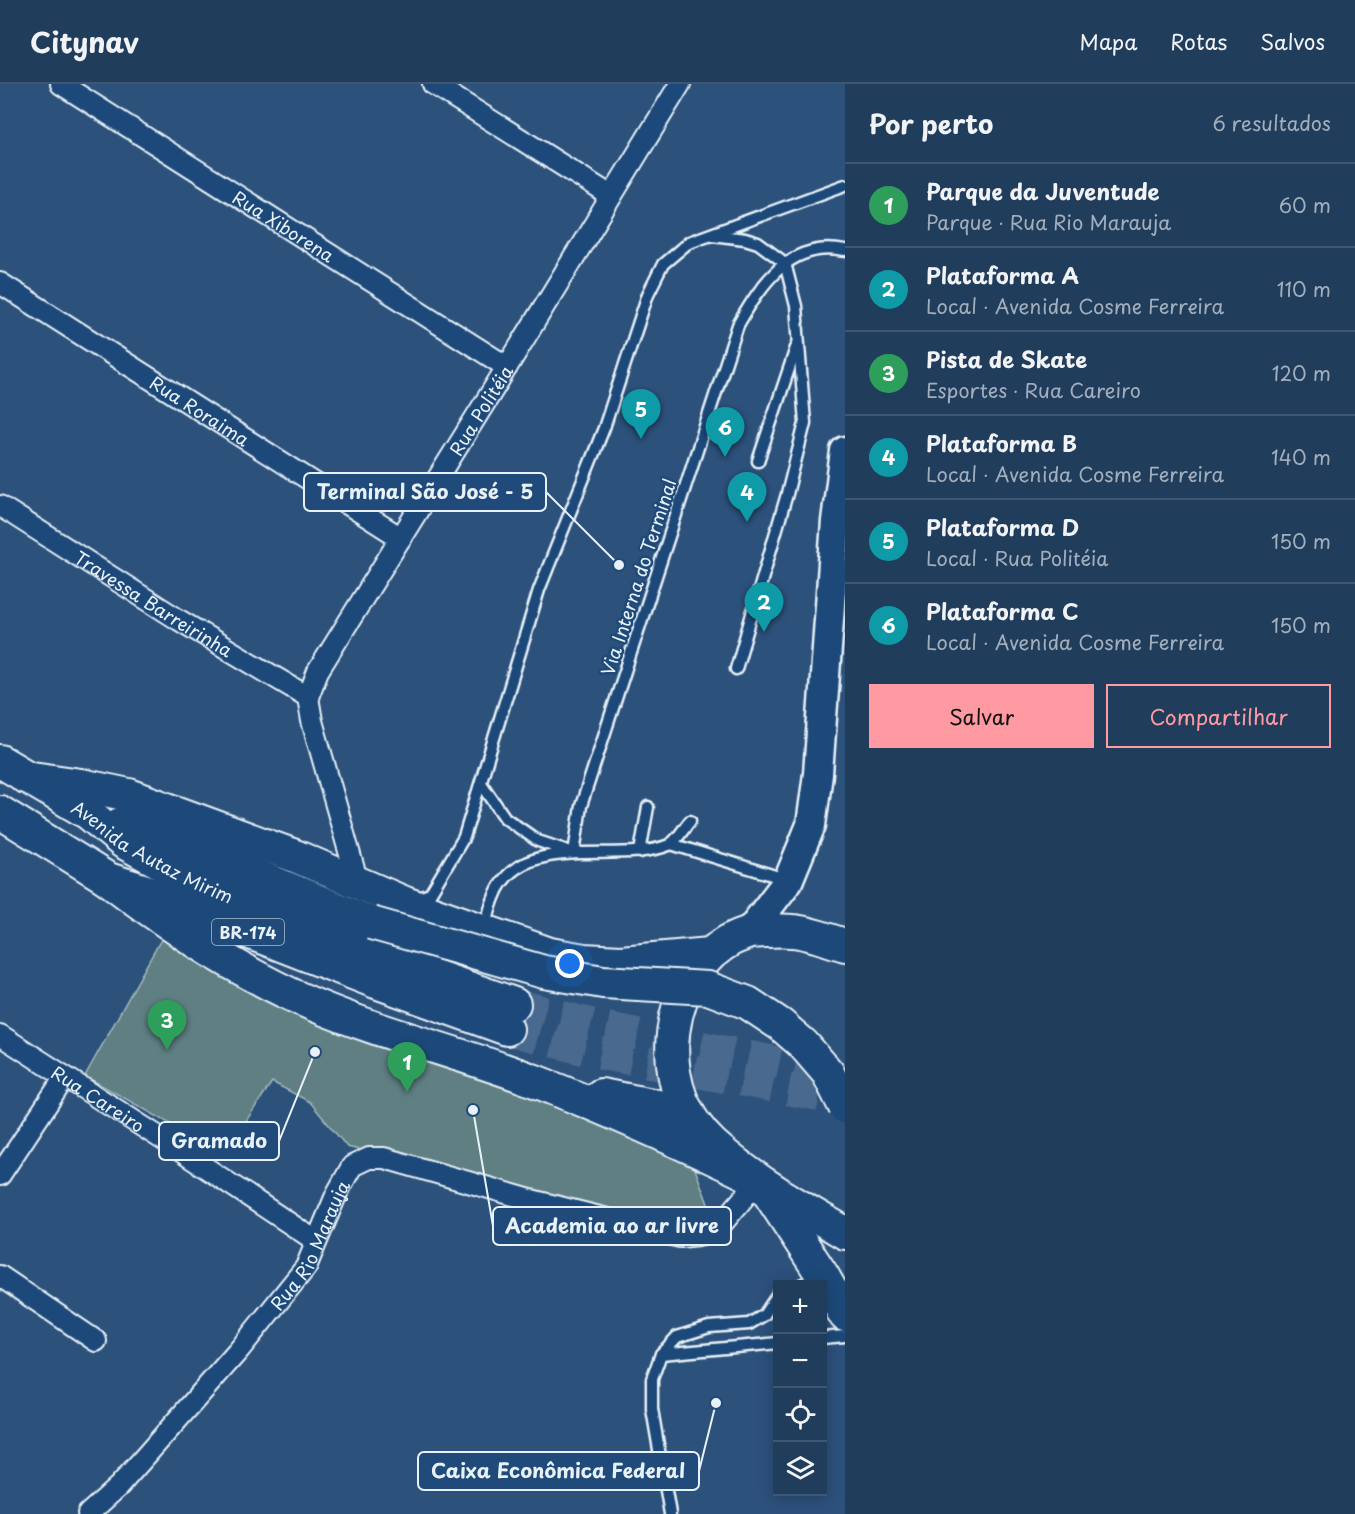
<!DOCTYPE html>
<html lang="pt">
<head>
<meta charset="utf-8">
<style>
  body { margin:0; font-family:"Playpen Sans",sans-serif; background:#2d4865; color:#f1f3f6 }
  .controls { position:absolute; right:18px; bottom:18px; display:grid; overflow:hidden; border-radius:0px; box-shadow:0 3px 15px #0003 }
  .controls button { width:54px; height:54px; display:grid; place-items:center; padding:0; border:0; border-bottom:2px solid #3e5672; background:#213d5c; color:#f1f3f6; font:30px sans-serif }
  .you { position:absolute; left:570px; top:880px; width:21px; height:21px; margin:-15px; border:4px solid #fff; border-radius:50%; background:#1a73e8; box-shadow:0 0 0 9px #1a73e833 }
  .badge { display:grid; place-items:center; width:39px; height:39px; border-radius:50%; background:#ff9aa2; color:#fff; font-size:20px; font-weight:700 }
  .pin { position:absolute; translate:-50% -50px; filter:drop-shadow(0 2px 3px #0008) }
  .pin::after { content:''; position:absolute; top:32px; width:21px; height:18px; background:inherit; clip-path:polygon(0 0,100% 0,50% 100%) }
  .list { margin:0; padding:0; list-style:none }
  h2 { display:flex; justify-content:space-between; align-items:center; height:78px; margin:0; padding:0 24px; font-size:26px }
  h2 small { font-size:20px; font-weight:400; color:#a2aebb }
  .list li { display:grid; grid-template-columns:39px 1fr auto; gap:18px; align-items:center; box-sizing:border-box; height:84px; padding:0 24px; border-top:2px solid #3e5672 }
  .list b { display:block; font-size:22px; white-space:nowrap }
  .list p { margin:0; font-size:20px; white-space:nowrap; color:#a2aebb }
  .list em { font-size:20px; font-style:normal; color:#a2aebb }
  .actions { display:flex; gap:12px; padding:18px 24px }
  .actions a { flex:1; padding:14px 0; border:2px solid #ff9aa2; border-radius:0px; text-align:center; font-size:21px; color:#ff9aa2 }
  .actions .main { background:#ff9aa2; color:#111 }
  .icon { flex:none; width:33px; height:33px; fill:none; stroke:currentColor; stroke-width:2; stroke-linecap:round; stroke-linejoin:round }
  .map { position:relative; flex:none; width:845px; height:1430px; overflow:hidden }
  header { display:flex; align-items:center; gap:36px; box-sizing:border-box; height:84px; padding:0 30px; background:#213d5c; border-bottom:2px solid #3e5672 }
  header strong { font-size:28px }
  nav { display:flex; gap:33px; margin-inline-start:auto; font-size:21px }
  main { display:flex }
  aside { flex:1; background:#213d5c }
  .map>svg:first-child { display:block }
  .green { fill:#5e7f83; stroke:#a3b8be; stroke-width:1.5 }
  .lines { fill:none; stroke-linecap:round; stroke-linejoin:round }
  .primary-tunnel { stroke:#48698e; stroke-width:32; stroke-dasharray:32 16; stroke-linecap:butt }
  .service-casing { stroke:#e8f1f8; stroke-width:15 }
  .minor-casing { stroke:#e8f1f8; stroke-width:24 }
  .secondary-casing { stroke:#e8f1f8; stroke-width:33 }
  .primary-casing { stroke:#e8f1f8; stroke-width:36 }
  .service { stroke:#1f4a7a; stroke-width:10 }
  .minor { stroke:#1f4a7a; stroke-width:20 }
  .secondary { stroke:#1f4a7a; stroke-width:28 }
  .primary { stroke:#1f4a7a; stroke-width:32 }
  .primary-bridge-casing { stroke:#e8f1f8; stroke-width:36; stroke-linecap:butt }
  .primary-bridge { stroke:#1f4a7a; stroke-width:32 }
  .labels { text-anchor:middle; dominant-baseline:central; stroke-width:5; stroke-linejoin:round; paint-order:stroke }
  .shield { fill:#1f4a7a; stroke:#acbfd2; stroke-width:1.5 }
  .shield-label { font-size:16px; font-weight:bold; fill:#e8f1f8 }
  .street-label { font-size:18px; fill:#e8f1f8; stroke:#1f4a7a }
  .leader { fill:none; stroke:#e8f1f8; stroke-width:2 }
  .callout-dot { fill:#e8f1f8; stroke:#1f4a7a; stroke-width:2 }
  .callout { fill:#1f4a7a; stroke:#e8f1f8; stroke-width:2 }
  .callout-label { font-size:20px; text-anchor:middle; font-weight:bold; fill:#e8f1f8 }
</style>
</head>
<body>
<header>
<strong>Citynav</strong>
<nav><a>Mapa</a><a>Rotas</a><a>Salvos</a></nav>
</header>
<main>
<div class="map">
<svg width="845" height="1430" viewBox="0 0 845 1430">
  <rect width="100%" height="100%" fill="#2c517b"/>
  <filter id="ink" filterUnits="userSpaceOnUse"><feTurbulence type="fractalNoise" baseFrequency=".0167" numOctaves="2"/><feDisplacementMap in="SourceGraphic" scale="12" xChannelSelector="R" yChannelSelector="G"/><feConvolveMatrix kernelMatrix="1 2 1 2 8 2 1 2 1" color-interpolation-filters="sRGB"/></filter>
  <g filter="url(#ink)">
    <polygon class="green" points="164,850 641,1048 692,1077 720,1152 347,1063 310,1018 272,998 224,1070 85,992"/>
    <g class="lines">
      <g class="primary-tunnel">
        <polyline points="514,920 598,942 844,992"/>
        <polyline points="507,945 597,969 845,1016"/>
      </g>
      <g class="service-casing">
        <g id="service">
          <polyline points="712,151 745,155 758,159 785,179 796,222 805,339 787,410 736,585"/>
          <polyline points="758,377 797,261"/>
          <polyline points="481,699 505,734 538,757 568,767"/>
          <polyline points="671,760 788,796"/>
          <polyline points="640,768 648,723"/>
          <path d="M574,769L581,722L738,241C762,199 790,156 845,167"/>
          <polyline points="417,815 430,810 464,753 539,506 604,344 648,210 663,180 689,158 845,101"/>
          <path d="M490,844C486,832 490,825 494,814C518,745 618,782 669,761C677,757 684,744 690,737"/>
          <polyline points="802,1200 820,1194"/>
          <polyline points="822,1254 845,1252"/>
          <polyline points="661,1270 677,1253 709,1243 749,1240 764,1231 778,1210"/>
          <polyline points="670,1430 652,1325 652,1295 661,1270 778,1259"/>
        </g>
      </g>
      <g class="minor-casing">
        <g id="minor">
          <path id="s1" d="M61,0L507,283"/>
          <polyline points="433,0 611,112"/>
          <path id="s2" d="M0,199L401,454"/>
          <path id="s3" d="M0,422L179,536L308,613"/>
          <path id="s4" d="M358,799L312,637L308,613L318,587L507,283L680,0"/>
          <path id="s5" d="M0,951L173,1062L316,1157"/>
          <polyline points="0,1091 65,993"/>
          <polyline points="0,1192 96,1257"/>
          <path id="s6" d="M88,1430L119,1402L239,1266L306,1183L337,1109L352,1082L369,1074H384L531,1116L680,1153L708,1150L720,1142L758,1097"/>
        </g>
      </g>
      <g class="secondary-casing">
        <polyline id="secondary" points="749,848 788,797 811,741 818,690 836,437 845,367"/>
      </g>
      <g class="primary-casing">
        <g id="primary">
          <path id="s7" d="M0,677L88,729L123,758L187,793L329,855L514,920"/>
          <polyline points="25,693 81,701 129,711 295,772 405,819 550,870 584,876 621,878 710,870"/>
          <polyline points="0,728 108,795 165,813 212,834 376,898 507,945"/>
          <polyline points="120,740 179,759 371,839"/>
          <path d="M108,795C169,842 242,890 312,920C385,951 462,969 535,997C609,1026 683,1059 755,1094"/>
          <path d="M845,861C828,856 809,848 792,847C783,846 774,847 765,847C759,848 752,847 747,849C672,873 651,980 695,1040C706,1056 719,1066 734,1078C770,1106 806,1126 845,1149"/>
          <polyline points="601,1011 688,1028"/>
          <polyline points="768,1108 823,1192 845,1231"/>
        </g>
      </g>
      <use href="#service" class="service"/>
      <use href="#minor" class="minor"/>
      <use href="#secondary" class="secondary"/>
      <use href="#primary" class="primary"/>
      <g class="primary-bridge-casing">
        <polyline id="primary-bridge" points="371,839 544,888 603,898 708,904 748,919 781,941 803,960 828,989 845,1023"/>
      </g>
      <use href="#primary-bridge" class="primary-bridge"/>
    </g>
  </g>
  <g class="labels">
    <rect class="shield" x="212" y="835" width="72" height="26" rx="4.5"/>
    <g class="shield-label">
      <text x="248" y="848">BR-174</text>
    </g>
    <g class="street-label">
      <text stroke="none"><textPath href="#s1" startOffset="264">Rua Xiborena</textPath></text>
      <text stroke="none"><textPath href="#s2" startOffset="237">Rua Roraima</textPath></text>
      <text stroke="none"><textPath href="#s4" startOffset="528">Rua Politéia</textPath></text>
      <text transform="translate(638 493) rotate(-72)">Via Interna do Terminal</text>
      <text stroke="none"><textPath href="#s3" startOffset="182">Travessa Barreirinha</textPath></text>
      <text stroke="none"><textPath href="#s7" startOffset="178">Avenida Autaz Mirim</textPath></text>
      <text stroke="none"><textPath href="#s5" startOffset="117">Rua Careiro</textPath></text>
      <text stroke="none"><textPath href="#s6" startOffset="351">Rua Rio Marauja</textPath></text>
    </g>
  </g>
  <path class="leader" d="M619 481L546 408M315 968L279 1057M473 1026L493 1142M716 1319L699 1387"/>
  <g class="callout-dot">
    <circle cx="619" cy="481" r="6"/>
    <circle cx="315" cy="968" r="6"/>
    <circle cx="473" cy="1026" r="6"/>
    <circle cx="716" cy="1319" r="6"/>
  </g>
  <g class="callout">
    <rect x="304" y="389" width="242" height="38" rx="6"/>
    <rect x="159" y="1038" width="120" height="38" rx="6"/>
    <rect x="493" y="1123" width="238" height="38" rx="6"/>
    <rect x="418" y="1368" width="281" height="38" rx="6"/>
  </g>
  <g class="callout-label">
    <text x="425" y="415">Terminal São José - 5</text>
    <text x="219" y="1064">Gramado</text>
    <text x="612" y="1149">Academia ao ar livre</text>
    <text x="558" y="1394">Caixa Econômica Federal</text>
  </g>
</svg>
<div class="controls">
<button>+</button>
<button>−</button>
<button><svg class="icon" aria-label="locate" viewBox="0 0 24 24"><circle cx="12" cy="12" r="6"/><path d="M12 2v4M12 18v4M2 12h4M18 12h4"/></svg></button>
<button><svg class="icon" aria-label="layers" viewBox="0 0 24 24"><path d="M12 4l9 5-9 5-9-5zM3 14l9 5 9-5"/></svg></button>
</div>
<div class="you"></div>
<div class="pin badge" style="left:407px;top:1008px;background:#2e9e5b">1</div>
<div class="pin badge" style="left:764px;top:548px;background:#0f9aa8">2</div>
<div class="pin badge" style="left:167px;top:966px;background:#2e9e5b">3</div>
<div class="pin badge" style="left:747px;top:438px;background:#0f9aa8">4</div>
<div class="pin badge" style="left:641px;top:355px;background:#0f9aa8">5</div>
<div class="pin badge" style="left:725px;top:373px;background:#0f9aa8">6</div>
</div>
<aside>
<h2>Por perto<small>6 resultados</small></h2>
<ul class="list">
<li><span class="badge" style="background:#2e9e5b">1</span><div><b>Parque da Juventude</b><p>Parque · Rua Rio Marauja</p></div><em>60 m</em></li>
<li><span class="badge" style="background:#0f9aa8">2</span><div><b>Plataforma A</b><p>Local · Avenida Cosme Ferreira</p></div><em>110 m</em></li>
<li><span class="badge" style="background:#2e9e5b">3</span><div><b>Pista de Skate</b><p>Esportes · Rua Careiro</p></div><em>120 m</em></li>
<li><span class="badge" style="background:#0f9aa8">4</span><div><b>Plataforma B</b><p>Local · Avenida Cosme Ferreira</p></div><em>140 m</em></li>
<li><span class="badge" style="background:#0f9aa8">5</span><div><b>Plataforma D</b><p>Local · Rua Politéia</p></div><em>150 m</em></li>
<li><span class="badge" style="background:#0f9aa8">6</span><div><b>Plataforma C</b><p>Local · Avenida Cosme Ferreira</p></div><em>150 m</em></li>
</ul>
<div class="actions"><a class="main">Salvar</a><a>Compartilhar</a></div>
</aside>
</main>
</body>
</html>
